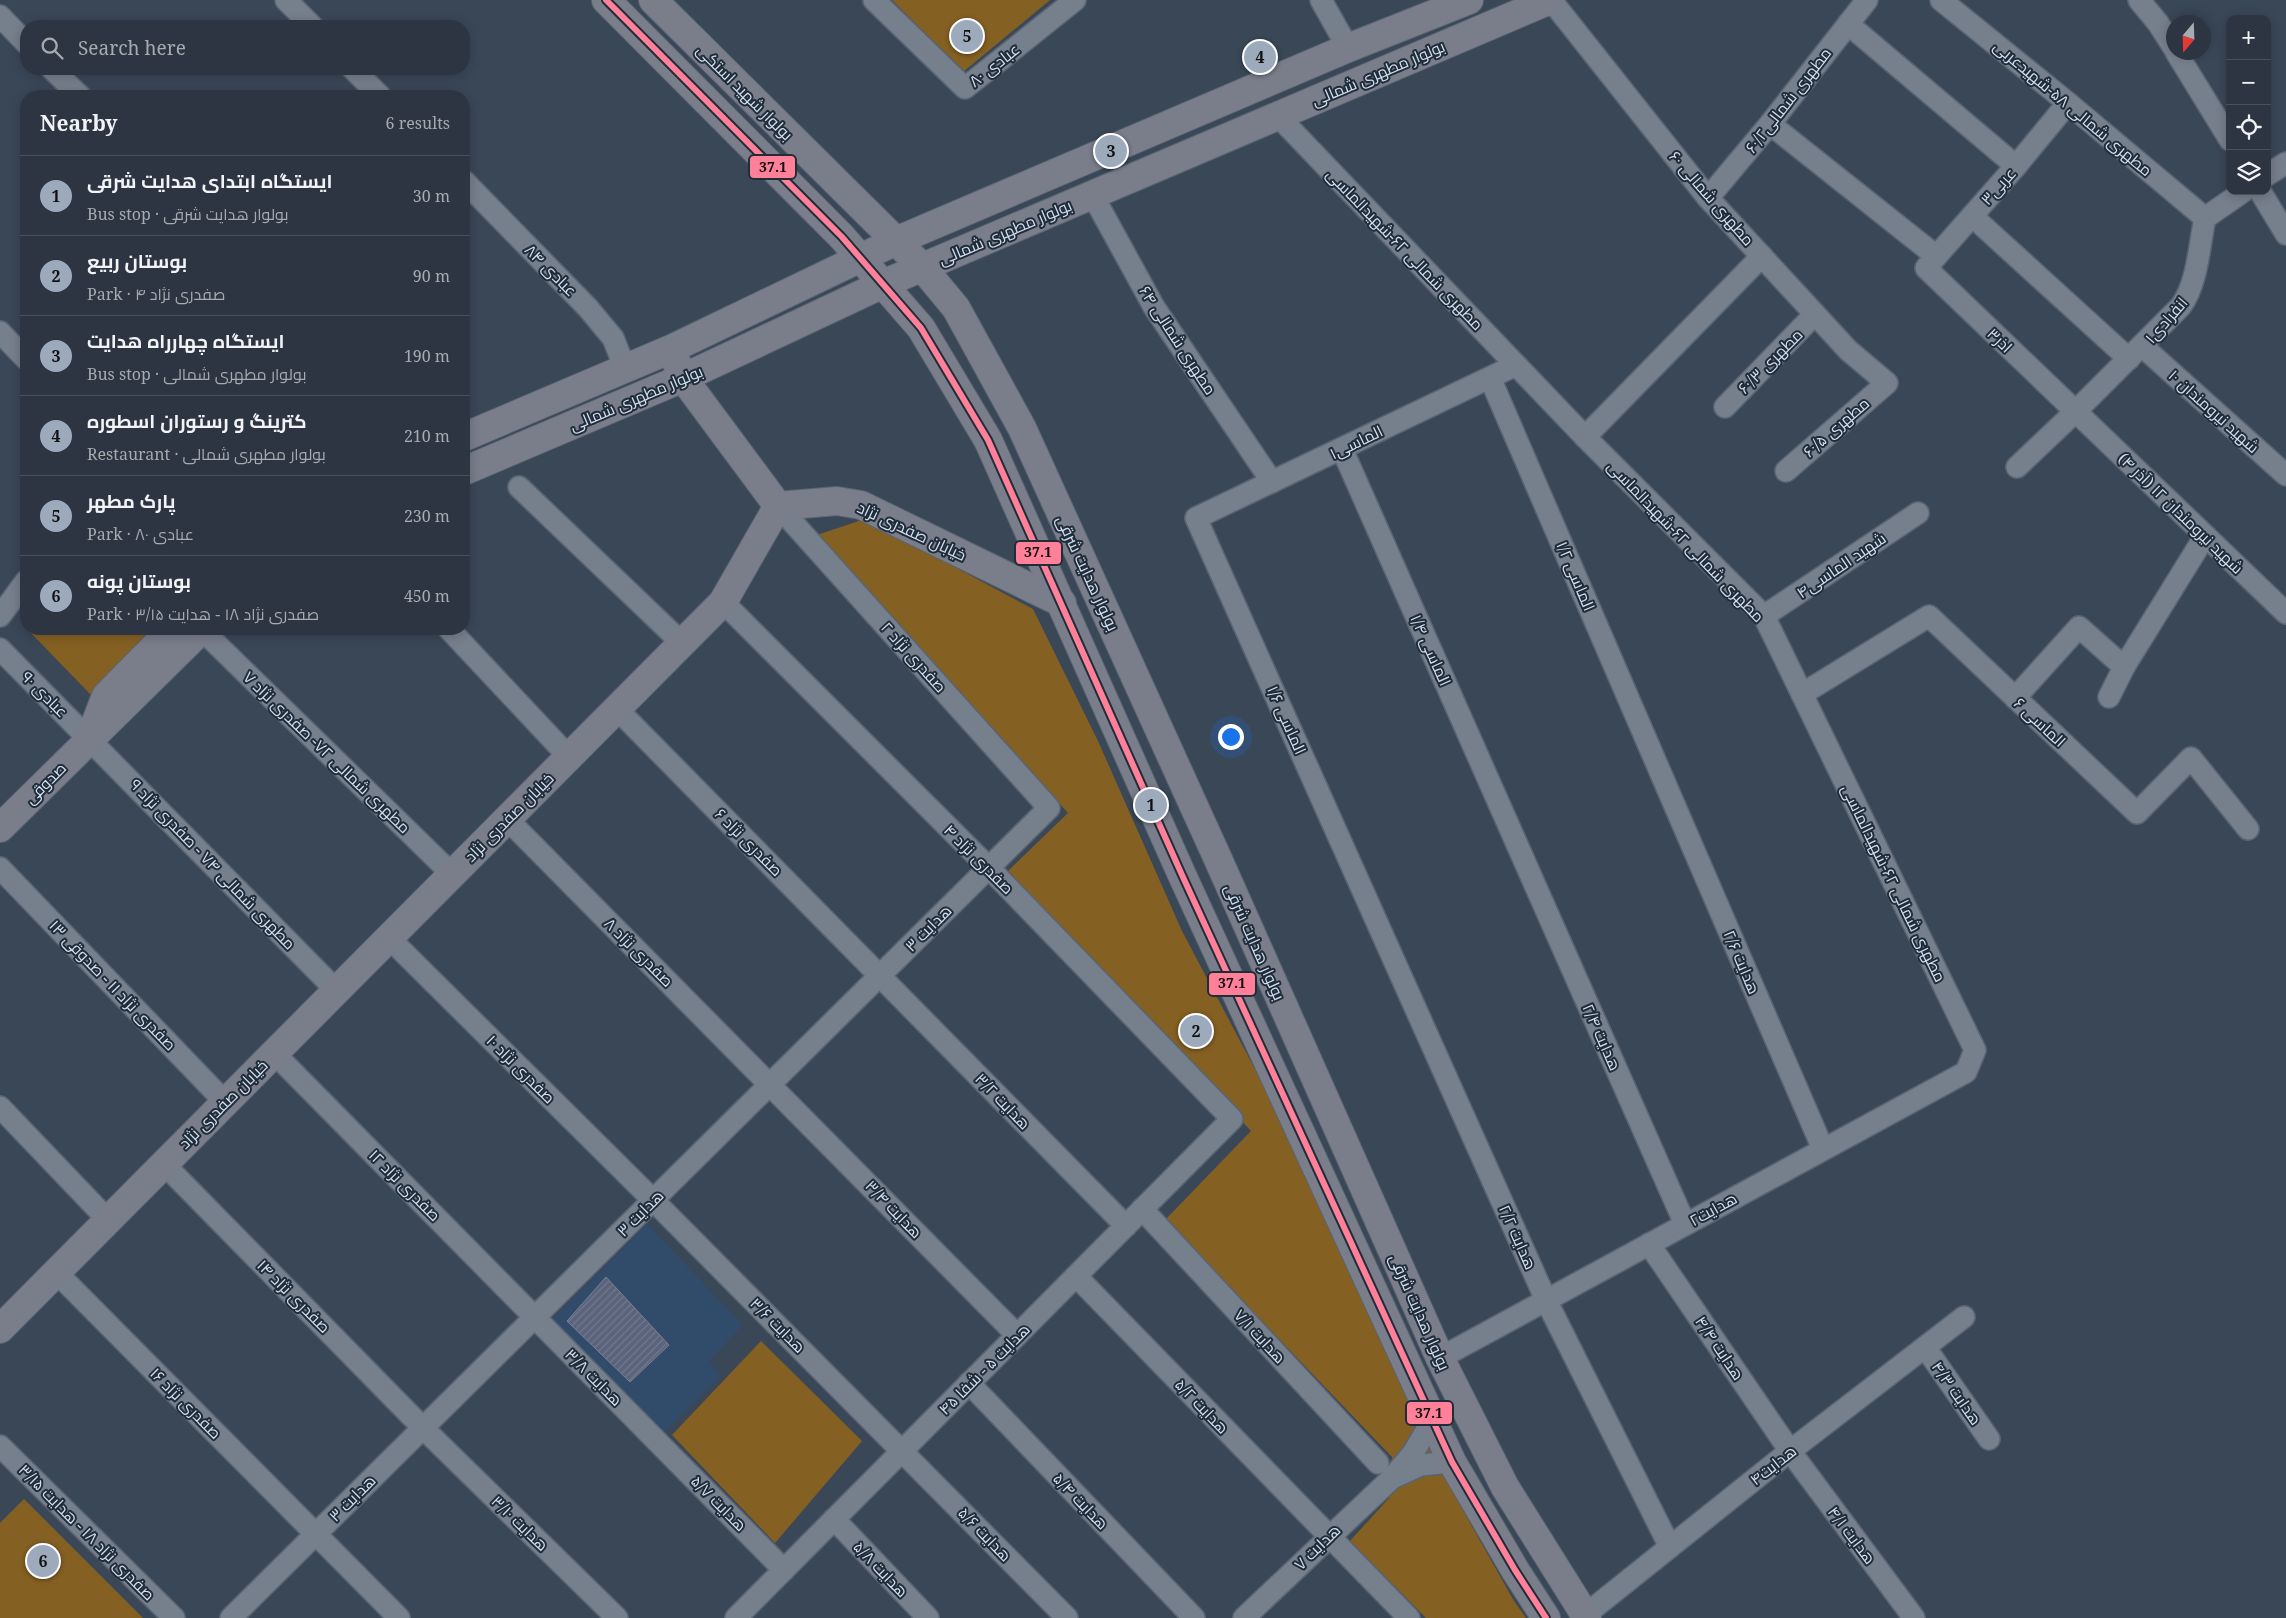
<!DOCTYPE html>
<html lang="en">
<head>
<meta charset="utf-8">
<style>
  body { margin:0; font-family:"Noto Serif",Cairo,serif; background:#38404c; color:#f1f3f6 }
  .controls { position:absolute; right:15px; top:15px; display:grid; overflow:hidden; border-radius:10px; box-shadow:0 2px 12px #0003 }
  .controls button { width:45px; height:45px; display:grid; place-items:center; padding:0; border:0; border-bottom:1px solid #48505a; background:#2c3541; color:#f1f3f6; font:25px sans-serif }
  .compass { position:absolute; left:2166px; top:15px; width:45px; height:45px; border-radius:50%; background:#2c3541; box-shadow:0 2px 12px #0003; rotate:199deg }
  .you { position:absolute; left:1230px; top:736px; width:18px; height:18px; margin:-12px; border:4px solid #fff; border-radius:50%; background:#1a73e8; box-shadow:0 0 0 8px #1a73e833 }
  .badge { display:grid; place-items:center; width:32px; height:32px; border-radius:50%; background:#9daabc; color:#111; font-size:16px; font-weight:700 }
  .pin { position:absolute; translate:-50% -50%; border:2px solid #fff; box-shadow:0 1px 5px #0006 }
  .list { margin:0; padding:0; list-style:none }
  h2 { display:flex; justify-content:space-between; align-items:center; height:65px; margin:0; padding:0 20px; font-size:21px }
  h2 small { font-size:16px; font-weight:400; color:#a6abb1 }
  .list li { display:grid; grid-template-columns:32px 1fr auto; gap:15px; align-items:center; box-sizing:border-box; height:80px; padding:0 20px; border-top:1px solid #48505a }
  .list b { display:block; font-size:19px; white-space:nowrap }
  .list p { margin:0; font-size:16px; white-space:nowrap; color:#a6abb1 }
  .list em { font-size:16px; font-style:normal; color:#a6abb1 }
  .icon { flex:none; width:28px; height:28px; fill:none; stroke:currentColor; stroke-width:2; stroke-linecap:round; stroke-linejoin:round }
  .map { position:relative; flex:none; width:2286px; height:1618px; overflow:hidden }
  .search { position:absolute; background:#2c3541; box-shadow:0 2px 12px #0003; left:20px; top:20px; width:450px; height:55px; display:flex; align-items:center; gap:12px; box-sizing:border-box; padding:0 18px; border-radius:20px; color:#a6abb1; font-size:19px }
  .panel { position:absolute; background:#2c3541; box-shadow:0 2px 12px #0003; left:20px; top:90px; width:450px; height:545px; border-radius:20px }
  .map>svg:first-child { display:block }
  .built { fill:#314b6b }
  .green { fill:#856023 }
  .building { fill:url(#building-hatch); stroke:#7a8190 }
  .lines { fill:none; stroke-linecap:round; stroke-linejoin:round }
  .street-casing { stroke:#596472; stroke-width:24 }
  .secondary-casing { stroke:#596472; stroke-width:30 }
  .street { stroke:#767f8c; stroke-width:21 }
  .secondary { stroke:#7a7e8b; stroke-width:28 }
  .bus-1-casing { stroke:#212c39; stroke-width:10 }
  .bus-1 { stroke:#ff8098; stroke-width:6 }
  .labels { text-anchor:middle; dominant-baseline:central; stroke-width:4; stroke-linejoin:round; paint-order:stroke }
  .street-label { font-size:16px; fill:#d2e0f2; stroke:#212c39 }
  .line-badge { stroke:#212c39; stroke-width:2 }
  .pale-badge-label { font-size:14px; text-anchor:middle; font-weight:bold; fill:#111 }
</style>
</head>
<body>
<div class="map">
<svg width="2286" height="1618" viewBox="0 0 2286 1618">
  <defs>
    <pattern id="building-hatch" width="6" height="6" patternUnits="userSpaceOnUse" patternTransform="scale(1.25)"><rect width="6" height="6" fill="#5a637b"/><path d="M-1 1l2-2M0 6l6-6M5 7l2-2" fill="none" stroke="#71798e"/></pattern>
  </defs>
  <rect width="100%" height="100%" fill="#3a4757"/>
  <polygon class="built" points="647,1224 743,1325 709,1361 720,1377 664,1432 552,1319"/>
  <g class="green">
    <polygon points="892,0 1050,0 963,72"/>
    <polygon points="865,519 1033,609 1098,741 1182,931 1303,1160 1360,1294 1437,1464 1514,1601 1526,1618 1426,1618 1350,1541 1389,1498 1392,1457 1165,1220 1251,1131 1008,871 1068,813 814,536"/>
    <polygon points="27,629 150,629 93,697"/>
    <polygon points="761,1341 862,1441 775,1543 672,1435"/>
    <polygon points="24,1499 143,1618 0,1618 0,1523"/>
  </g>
  <polygon class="building" points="606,1277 669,1345 630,1382 567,1321"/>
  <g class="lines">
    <g class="street-casing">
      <g id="street">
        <polyline points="286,0 312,26"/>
        <polyline points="874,0 965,88 1075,0"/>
        <polyline points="1321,0 1348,48"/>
        <polyline points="1551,0 1708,198 1848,350 1887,383 1786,471"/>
        <polyline points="1941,0 2068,103 2205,218"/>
        <polyline points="2139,0 2158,23 2174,48"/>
        <polyline points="0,16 26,43"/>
        <polyline points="1848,24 2016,166"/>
        <polyline points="2176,52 2230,140"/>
        <polyline points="52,69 80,96"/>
        <polyline points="353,69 380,96"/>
        <polyline points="2068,103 2016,166 1926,268 2286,613"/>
        <polyline points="1277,115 1585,437 1764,616 1975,1050 1966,1072 1440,1358"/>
        <polyline points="1770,124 1936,256"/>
        <polyline points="2267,175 2286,163"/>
        <polyline points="464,181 588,308 613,338 625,368"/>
        <polyline points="2260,191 2286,234"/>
        <polyline points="1092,194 1154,307 1272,482"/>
        <polyline points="1708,198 1770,124 1867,0"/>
        <polyline points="1972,216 2129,359"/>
        <polyline points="0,332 26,359"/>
        <polyline points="2142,346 2286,475"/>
        <polyline points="1516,365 1196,518 1546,1300 1670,1547"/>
        <polyline points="1490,378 1823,1149"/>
        <polyline points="1725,407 1815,314"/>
        <polyline points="1585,437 1762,256"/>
        <polyline points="1342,449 1685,1224"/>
        <path d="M2017,467L2075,412L2181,306C2198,282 2199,246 2205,218L2244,191"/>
        <polyline points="519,487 682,643"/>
        <polyline points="723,602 989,868 1232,1119 736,1618"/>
        <polyline points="0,616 26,581"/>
        <polyline points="1764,616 1918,513"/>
        <polyline points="201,629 452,874"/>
        <polyline points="449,629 569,757"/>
        <polyline points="0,649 336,990"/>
        <polyline points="1802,694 1929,616 2137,813 2191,758 2248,829"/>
        <polyline points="2109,697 2124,667"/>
        <polyline points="2015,698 2079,627 2124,667 2205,536"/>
        <polyline points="617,709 1126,1226"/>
        <polyline points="507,819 1017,1335"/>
        <polyline points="0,868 225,1102"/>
        <polyline points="389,938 653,1200 1067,1618"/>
        <polyline points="274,1053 784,1570"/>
        <polyline points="0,1107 108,1220"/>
        <polyline points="164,1164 423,1428 617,1618"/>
        <polyline points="1142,1209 1378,1463"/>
        <polyline points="1649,1244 1790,1451 1914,1618"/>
        <polyline points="56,1272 399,1618"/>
        <polyline points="1076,1276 1409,1618"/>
        <polyline points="1925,1347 1989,1439"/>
        <polyline points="969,1383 1194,1618"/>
        <polyline points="0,1446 174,1618"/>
        <polyline points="1397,1476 1421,1465 1452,1462"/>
        <polyline points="834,1519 928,1618"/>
        <polyline points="1585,1615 1790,1451 1964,1317"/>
        <polyline points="231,1618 1049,808 778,506"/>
        <polyline points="1244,1618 1392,1478 1413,1453 1433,1419"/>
      </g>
    </g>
    <g class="secondary-casing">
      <g id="secondary">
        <polyline points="606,0 842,237 921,328 988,440 1182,875 1452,1462 1515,1570 1546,1618"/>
        <polyline points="653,0 896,241 922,267 956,308 1022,428 1218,859 1440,1358 1505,1487 1587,1618"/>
        <polyline points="676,361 683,378 778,506"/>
        <polyline points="464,437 671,349 896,241 1348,48 1469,0"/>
        <polyline points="464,471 683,378 883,284 1550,0"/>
        <polyline points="778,506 837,501 861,505 1062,603"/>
        <polyline points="92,732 106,696 172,629"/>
        <polyline points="0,828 202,629"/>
        <polyline points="0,1329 723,602 778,506"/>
      </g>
    </g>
    <use href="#street" class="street"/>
    <use href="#secondary" class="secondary"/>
    <g class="bus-1-casing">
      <polyline id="bus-1" points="606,0 842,237 921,328 988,440 1182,875 1452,1462 1515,1570 1546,1618"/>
    </g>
    <use href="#bus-1" class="bus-1"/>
  </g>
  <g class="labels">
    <g class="street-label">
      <text transform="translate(994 65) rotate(-38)">عبادی ۸۰</text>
      <text transform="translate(1378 73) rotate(-23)">بولوار مطهری شمالی</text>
      <text transform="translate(745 92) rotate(45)">بولوار شهید استکی</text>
      <text transform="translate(1788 100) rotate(-52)">مطهری شمالی۶۰/۲</text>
      <text transform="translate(2073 108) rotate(40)">مطهری شمالی ۵۸-شهیدعربی</text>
      <text transform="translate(1998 186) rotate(-48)">عربی۳</text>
      <text transform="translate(1712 198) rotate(49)">مطهری شمالی ۶۰</text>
      <text transform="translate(1005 232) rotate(-23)">بولوار مطهری شمالی</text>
      <text transform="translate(1405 249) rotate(46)">مطهری شمالی ۶۲-شهیدالماسی</text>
      <text transform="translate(551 270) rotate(45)">عبادی ۸۴</text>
      <text transform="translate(2166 320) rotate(-49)">انفرادی۱</text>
      <text transform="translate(1178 340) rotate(57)">مطهری شمالی ۶۴</text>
      <text transform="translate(2000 340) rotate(44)">اذر۳</text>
      <text transform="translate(1770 361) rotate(-45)">مطهری ۶۰/۳</text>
      <text transform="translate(636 398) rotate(-23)">بولوار مطهری شمالی</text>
      <text transform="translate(2214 411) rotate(42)">شهید نیرومندان ۱۰</text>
      <text transform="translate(1836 427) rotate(-41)">مطهری ۶۰/۵</text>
      <text transform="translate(1356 442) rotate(-26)">الماسی۱</text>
      <text transform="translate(2181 513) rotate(44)">شهید نیرومندان ۱۲ (آذر ۴)</text>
      <text transform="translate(912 531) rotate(25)">خیابان صفدری نژاد</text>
      <text transform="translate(1686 541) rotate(46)">مطهری شمالی ۶۲-شهیدالماسی</text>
      <text transform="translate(1841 565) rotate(-34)">شهید الماسی۴</text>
      <text transform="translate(1088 573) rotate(65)">بولوار هدایت شرقی</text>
      <text transform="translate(1576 576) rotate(67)">الماسی ۱/۲</text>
      <text transform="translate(1431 650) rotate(66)">الماسی ۱/۴</text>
      <text transform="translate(914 657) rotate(48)">صفدری نژاد ۲</text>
      <text transform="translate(45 694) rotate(45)">عبادی ۹۰</text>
      <text transform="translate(1287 720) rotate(66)">الماسی ۱/۶</text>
      <text transform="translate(2040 722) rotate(43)">الماسی ۶</text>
      <text transform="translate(327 752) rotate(44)">مطهری شمالی ۷۲- صفدری نژاد ۷</text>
      <text transform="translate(45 783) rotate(-45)">صدوقی</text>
      <text transform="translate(509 817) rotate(-45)">خیابان صفدری نژاد</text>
      <text transform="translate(749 842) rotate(45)">صفدری نژاد ۶</text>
      <text transform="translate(979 859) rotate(45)">صفدری نژاد ۴</text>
      <text transform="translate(213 864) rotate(46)">مطهری شمالی ۷۴ - صفدری نژاد ۹</text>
      <text transform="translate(1894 883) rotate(64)">مطهری شمالی ۶۲-شهیدالماسی</text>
      <text transform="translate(928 928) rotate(-45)">هدایت ۳</text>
      <text transform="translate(1255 942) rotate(66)">بولوار هدایت شرقی</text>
      <text transform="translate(639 952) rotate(45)">صفدری نژاد ۸</text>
      <text transform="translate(1742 962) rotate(67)">هدایت ۲/۶</text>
      <text transform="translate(113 985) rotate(46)">صفدری نژاد ۱۱ - صدوقی ۱۳</text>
      <text transform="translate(1602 1037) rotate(66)">هدایت ۲/۴</text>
      <text transform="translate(521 1069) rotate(45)">صفدری نژاد ۱۰</text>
      <text transform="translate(1003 1101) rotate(46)">هدایت ۳/۲</text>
      <text transform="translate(223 1104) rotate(-45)">خیابان صفدری نژاد</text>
      <text transform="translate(405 1185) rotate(45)">صفدری نژاد ۱۲</text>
      <text transform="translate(894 1209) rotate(46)">هدایت ۳/۴</text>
      <text transform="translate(1713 1209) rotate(-29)">هدایت۲</text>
      <text transform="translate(640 1213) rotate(-45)">هدایت ۳</text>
      <text transform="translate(1518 1237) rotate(66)">هدایت ۲/۲</text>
      <text transform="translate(294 1296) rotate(45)">صفدری نژاد ۱۴</text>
      <text transform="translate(1420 1312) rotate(66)">بولوار هدایت شرقی</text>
      <text transform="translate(778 1325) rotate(45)">هدایت ۳/۶</text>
      <text transform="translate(1260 1336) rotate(47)">هدایت ۷/۱</text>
      <text transform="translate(1720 1348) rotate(56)">هدایت ۴/۴</text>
      <text transform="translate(984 1369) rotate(-45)">هدایت ۵ - شفا ۴۵</text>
      <text transform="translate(594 1377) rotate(45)">هدایت ۳/۸</text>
      <text transform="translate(1957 1393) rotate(55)">هدایت ۴/۳</text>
      <text transform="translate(186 1403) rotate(45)">صفدری نژاد ۱۶</text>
      <text transform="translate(1202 1406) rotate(46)">هدایت ۵/۲</text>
      <text transform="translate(1773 1465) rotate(-38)">هدایت۴</text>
      <text transform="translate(352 1498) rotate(-45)">هدایت ۳</text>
      <text transform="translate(1081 1501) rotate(46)">هدایت ۵/۴</text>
      <text transform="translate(719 1503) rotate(45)">هدایت ۵/۷</text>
      <text transform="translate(520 1523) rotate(44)">هدایت ۳/۱۰</text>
      <text transform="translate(87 1532) rotate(45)">صفدری نژاد ۱۸ - هدایت ۳/۱۵</text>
      <text transform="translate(985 1534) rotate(46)">هدایت ۵/۶</text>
      <text transform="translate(1852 1535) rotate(53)">هدایت ۴/۱</text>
      <text transform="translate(1317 1547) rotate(-44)">هدایت ۷</text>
      <text transform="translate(881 1569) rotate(46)">هدایت ۵/۸</text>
    </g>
  </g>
  <g class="line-badge">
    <rect x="749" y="155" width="47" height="24" rx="5" fill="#ff8098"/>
    <rect x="1015" y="541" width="47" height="24" rx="5" fill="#ff8098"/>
    <rect x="1208" y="972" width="48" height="24" rx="5" fill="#ff8098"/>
    <rect x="1406" y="1401" width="47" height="24" rx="5" fill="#ff8098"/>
  </g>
  <g class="pale-badge-label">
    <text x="773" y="172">37.1</text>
    <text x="1038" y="557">37.1</text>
    <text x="1232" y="988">37.1</text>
    <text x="1429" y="1418">37.1</text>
  </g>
</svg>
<div class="controls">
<button>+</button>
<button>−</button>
<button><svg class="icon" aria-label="locate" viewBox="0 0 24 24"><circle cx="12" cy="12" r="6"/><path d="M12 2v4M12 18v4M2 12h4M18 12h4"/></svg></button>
<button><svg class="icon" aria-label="layers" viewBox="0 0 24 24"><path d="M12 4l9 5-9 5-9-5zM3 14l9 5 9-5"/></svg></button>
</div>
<svg class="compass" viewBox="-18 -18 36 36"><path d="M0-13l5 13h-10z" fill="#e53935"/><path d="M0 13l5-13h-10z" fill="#a6abb1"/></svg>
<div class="you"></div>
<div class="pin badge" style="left:1151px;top:805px">1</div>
<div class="pin badge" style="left:1196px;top:1031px">2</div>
<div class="pin badge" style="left:1111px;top:151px">3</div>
<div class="pin badge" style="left:1260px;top:57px">4</div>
<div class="pin badge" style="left:967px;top:36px">5</div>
<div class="pin badge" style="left:43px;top:1561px">6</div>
<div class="search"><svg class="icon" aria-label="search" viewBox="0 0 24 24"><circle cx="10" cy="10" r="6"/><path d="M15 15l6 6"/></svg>Search here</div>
<section class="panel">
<h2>Nearby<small>6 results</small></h2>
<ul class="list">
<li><span class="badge">1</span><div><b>ایستگاه ابتدای هدایت شرقی</b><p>Bus stop · بولوار هدایت شرقی</p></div><em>30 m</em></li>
<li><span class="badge">2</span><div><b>بوستان ربیع</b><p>Park · صفدری نژاد ۴</p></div><em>90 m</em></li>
<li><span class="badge">3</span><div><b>ایستگاه چهارراه هدایت</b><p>Bus stop · بولوار مطهری شمالی</p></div><em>190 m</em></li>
<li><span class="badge">4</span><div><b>کترینگ و رستوران اسطوره</b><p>Restaurant · بولوار مطهری شمالی</p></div><em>210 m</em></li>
<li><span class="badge">5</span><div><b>پارک مطهر</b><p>Park · عبادی ۸۰</p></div><em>230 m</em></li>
<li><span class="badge">6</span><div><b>بوستان پونه</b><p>Park · صفدری نژاد ۱۸ - هدایت ۳/۱۵</p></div><em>450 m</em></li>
</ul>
</section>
</div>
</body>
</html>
